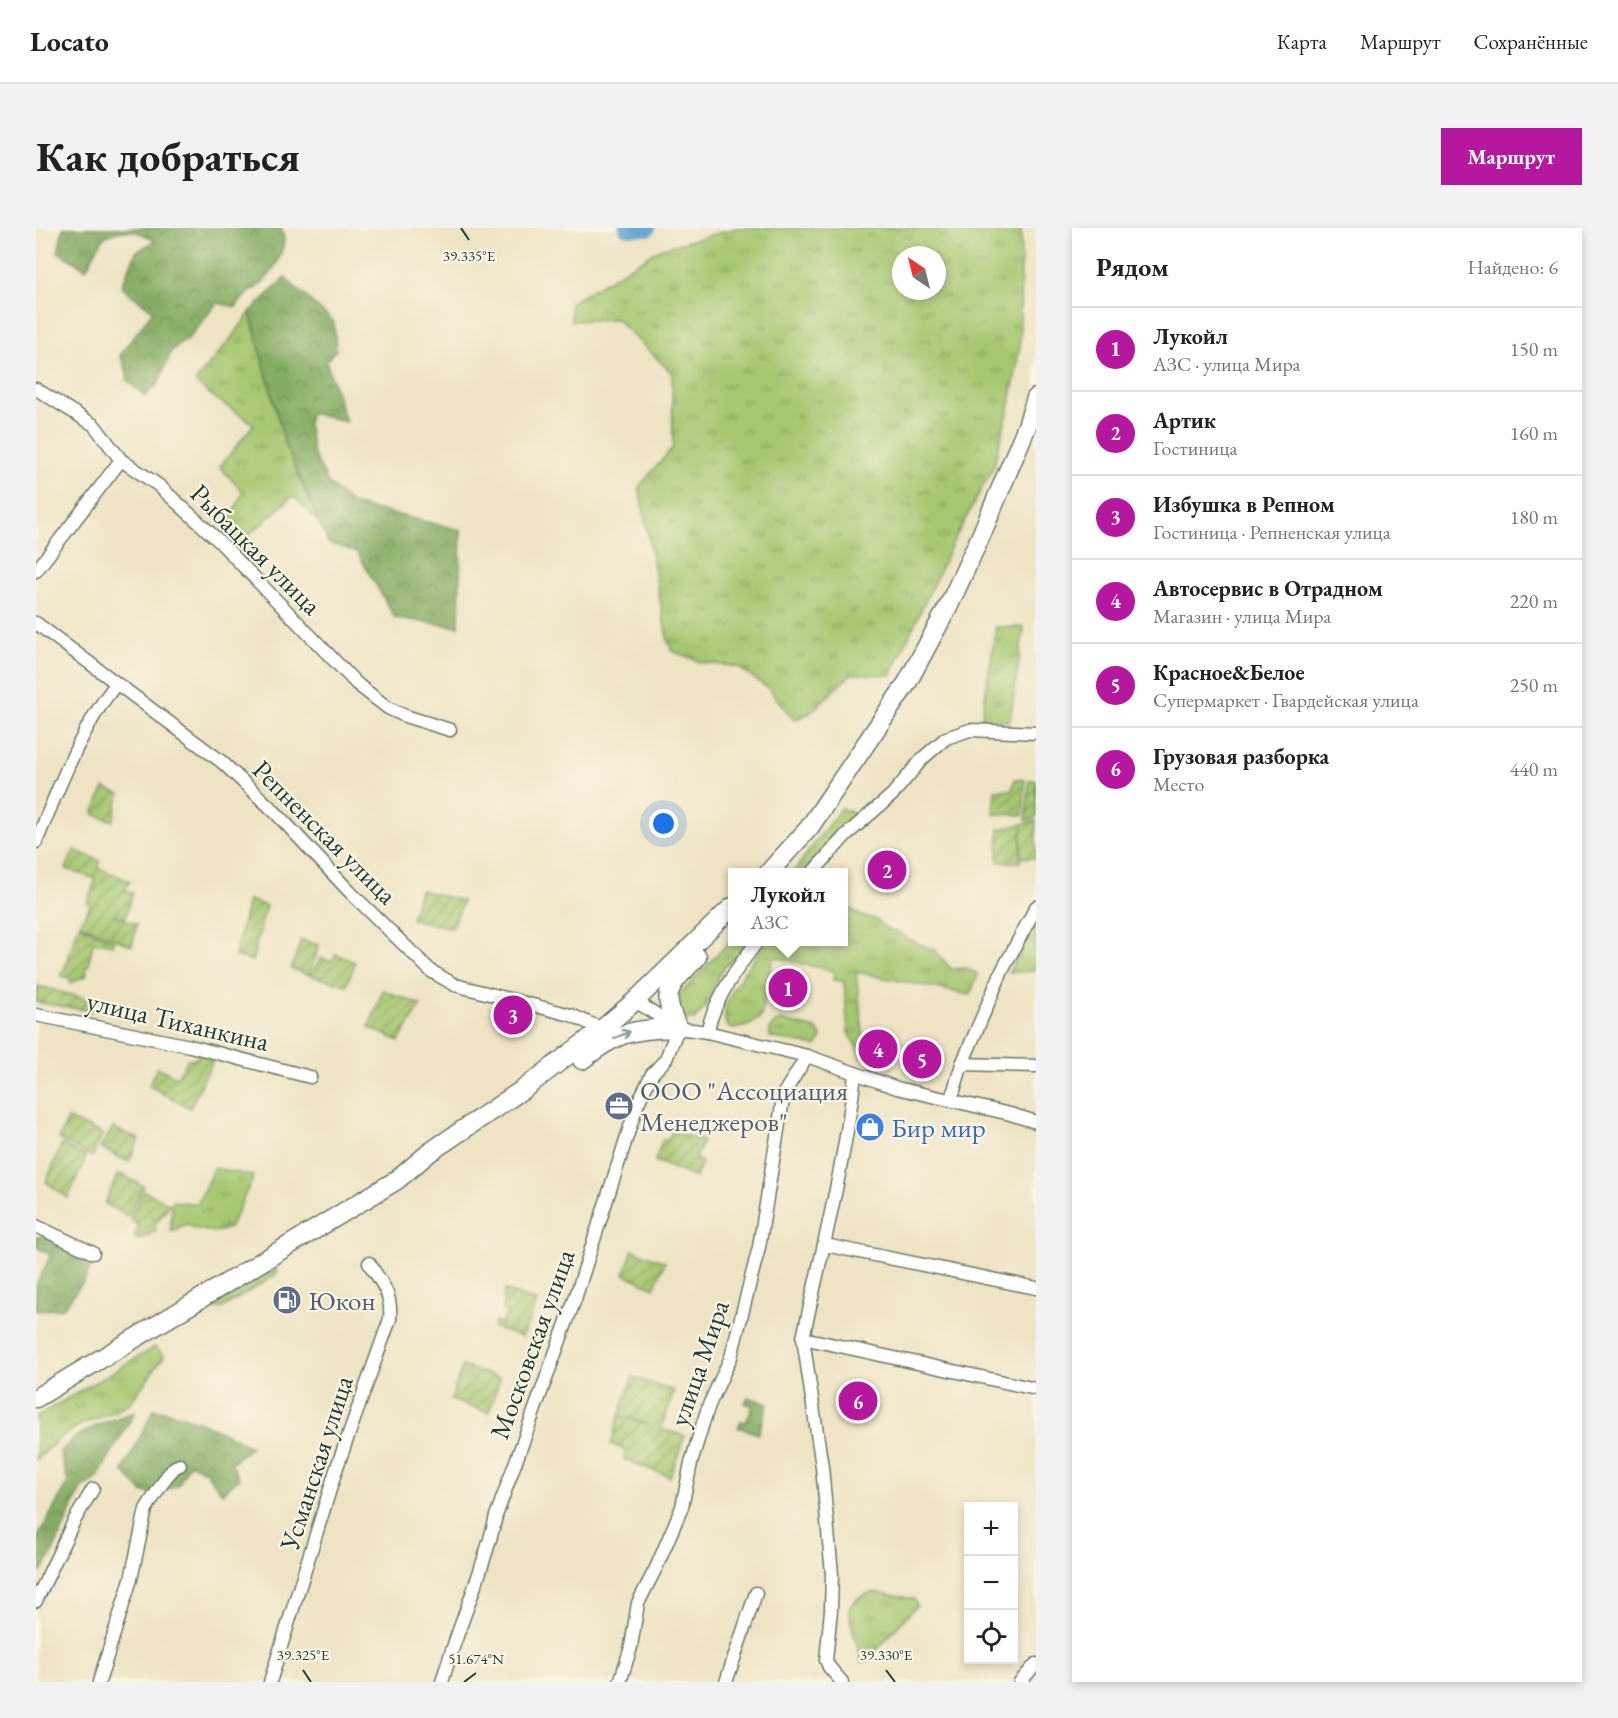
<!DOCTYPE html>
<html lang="ru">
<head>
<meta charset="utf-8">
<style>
  body { margin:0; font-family:"EB Garamond",serif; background:#f2f2f2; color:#222 }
  .controls { position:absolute; right:18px; bottom:18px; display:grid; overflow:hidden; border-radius:0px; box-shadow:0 3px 9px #0003 }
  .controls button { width:54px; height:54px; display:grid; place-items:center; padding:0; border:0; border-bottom:2px solid #e0e0e0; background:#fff; color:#222; font:30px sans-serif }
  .compass { position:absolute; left:856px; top:18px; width:54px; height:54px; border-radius:50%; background:#fff; box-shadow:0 3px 9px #0003; rotate:325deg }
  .you { position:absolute; left:628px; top:596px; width:21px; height:21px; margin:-15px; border:4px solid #fff; border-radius:50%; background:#1a73e8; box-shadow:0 0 0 9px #1a73e833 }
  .badge { display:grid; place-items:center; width:39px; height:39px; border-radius:50%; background:#b5179e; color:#fff; font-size:20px; font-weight:700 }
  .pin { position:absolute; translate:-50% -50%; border:3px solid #fff; box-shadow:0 2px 6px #0006 }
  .popup { position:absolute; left:692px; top:640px; width:120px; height:78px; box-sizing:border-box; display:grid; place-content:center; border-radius:0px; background:#fff; filter:drop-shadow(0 2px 4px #0005); font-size:20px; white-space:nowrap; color:#767676 }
  .popup b { font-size:22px; color:#222 }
  .popup::after { content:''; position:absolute; left:50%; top:100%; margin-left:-12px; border:12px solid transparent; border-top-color:#fff }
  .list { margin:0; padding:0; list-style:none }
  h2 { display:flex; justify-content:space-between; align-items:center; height:78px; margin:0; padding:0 24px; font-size:26px }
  h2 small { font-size:20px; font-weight:400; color:#767676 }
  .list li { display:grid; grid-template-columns:39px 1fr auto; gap:18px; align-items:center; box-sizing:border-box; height:84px; padding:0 24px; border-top:2px solid #e0e0e0 }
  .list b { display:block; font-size:22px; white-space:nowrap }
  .list p { margin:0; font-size:20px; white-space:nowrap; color:#767676 }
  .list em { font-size:20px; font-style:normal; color:#767676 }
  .icon { flex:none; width:33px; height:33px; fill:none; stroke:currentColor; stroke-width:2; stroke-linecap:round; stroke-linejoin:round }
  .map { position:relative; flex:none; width:1000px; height:1454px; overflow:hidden; border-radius:0px }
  header { display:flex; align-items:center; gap:36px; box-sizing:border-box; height:84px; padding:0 30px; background:#fff; border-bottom:2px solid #e0e0e0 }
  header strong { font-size:28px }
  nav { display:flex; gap:33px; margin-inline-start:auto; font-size:21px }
  .intro { display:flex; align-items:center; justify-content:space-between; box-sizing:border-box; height:144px; padding:0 36px }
  h1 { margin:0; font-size:42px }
  .button { padding:15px 27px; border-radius:0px; background:#b5179e; color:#fff; font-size:21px; font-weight:700 }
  main { display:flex; gap:36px; padding:0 36px }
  aside { flex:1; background:#fff; border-radius:0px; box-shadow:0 3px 9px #0003 }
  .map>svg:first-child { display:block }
  .grass { fill:url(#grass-tufts); stroke:#628252; stroke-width:1.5; fill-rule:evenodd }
  .forest { fill:url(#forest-crowns); stroke:#52744b; stroke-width:1.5 }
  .garden { fill:url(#garden-furrows); stroke:#628252; stroke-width:1.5 }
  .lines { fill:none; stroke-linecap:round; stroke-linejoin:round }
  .river { stroke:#58a1cf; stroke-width:16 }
  .minor-casing { stroke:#677766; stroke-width:15 }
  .highway-casing { stroke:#677766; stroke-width:21 }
  .minor { stroke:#fff; stroke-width:12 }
  .highway { stroke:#fff; stroke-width:18 }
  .oneway { stroke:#8f9e9a }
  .ticks { fill:none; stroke:#1f3d34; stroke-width:2 }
  .labels { text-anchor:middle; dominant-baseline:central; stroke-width:4.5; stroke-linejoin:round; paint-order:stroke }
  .street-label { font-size:27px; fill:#1f3d34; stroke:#fcf5e5 }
  .service-label { font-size:27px; fill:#4e5e75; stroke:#fcf5e5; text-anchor:start }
  .shop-label { font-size:27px; fill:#366cbe; stroke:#fcf5e5; text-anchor:start }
  .ticks-label { font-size:15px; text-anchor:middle; fill:#1f3d34; stroke:#fcf5e5; stroke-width:4.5; stroke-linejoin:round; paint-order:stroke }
</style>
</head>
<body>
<header>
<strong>Locato</strong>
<nav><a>Карта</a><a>Маршрут</a><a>Сохранённые</a></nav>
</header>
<div class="intro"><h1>Как добраться</h1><a class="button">Маршрут</a></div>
<main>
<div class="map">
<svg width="1000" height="1454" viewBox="0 0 1000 1454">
  <defs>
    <pattern id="grass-tufts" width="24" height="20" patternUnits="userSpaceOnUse" patternTransform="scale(1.5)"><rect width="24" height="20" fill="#a5c770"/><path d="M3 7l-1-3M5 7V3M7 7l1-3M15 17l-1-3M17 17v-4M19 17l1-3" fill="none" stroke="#86a35d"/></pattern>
    <pattern id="forest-crowns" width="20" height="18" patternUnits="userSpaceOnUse" patternTransform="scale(1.5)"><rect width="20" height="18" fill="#84ac62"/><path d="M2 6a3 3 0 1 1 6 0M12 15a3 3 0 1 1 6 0" fill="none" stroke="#6b8d52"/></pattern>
    <pattern id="garden-furrows" width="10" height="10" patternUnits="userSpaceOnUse" patternTransform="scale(1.5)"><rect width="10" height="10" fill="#a5c770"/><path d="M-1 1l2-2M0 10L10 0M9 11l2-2" fill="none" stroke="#86a35d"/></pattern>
  </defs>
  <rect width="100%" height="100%" fill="#fcf5e5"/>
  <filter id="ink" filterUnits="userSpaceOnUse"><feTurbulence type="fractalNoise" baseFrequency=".0167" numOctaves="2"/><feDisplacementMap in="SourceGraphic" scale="12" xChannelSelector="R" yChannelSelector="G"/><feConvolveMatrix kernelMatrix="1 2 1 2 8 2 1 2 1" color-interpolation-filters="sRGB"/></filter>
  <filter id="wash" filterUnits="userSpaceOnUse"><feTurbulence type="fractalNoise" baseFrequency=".008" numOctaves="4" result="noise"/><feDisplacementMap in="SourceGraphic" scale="24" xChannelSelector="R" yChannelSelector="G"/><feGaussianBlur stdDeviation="1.35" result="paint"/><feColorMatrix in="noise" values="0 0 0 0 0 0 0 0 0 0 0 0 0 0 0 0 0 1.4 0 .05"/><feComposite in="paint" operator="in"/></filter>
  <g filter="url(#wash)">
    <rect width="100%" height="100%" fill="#eee3c3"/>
    <g class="grass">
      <path d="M700,0H985L984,119L974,176L957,240L916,316L855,447L815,446L774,485L758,492L734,462L702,439L664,434L636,423L631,410L603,259L637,219L636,145L580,91L535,93L534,75L624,21ZM865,27H901V63H865Z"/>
      <polygon points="214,85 249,216 282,293 257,268 197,321 186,309 207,264 184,239 218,196 180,171 159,154 200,104"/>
      <polygon points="960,399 988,399 974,493 945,493"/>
      <polygon points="805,580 811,584 813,582 820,588 768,644 757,644"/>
      <path d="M808,677L826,688L839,691L850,700L863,705L870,710L900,723L915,741L929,740L942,746L934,767L820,744L829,821V829H826L812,804L808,754L797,752L798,743L737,729L725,788C718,797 706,800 695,801C672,785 718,731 730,714H807Z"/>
      <polygon points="1000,690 1000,743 973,744"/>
      <polygon points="696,711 696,714 712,714 698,731 688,739 681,750 670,778 658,792 650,792 644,785 642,768"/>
      <polygon points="747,793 781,801 786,810 780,818 734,809 734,800 740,794"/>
      <path d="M178,940L218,948L194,999C180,1007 163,1003 150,996L135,1003L136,973L161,976Z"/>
      <polygon points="239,1041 242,1043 238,1048 186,1080 174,1080"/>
      <polygon points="119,1119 128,1128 95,1174 82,1182 44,1197 24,1210 0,1232 0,1189"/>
      <path d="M839,1364L878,1371L881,1377L832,1432L826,1434L816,1399L813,1382C818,1370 827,1366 839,1364Z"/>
    </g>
    <g class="forest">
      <path d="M27,0H245C254,16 239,41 228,53C224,58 218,60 213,65C208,69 204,74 200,79L181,75L151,112L136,122L122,156L109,168L92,153L90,141L84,127L117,83L85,59L100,24L119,13C104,2 86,0 70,8C62,15 56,32 50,41L22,24Z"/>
      <polygon points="249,50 298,94 300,122 290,133 310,194 275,185 272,195 277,225 292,255 316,276 425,302 423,399 359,390 321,324 292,315 249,216 214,84"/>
      <polygon points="9,1008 54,1039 49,1052 27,1080 0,1083 0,1057 14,1029 12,1025 0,1019 0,1009"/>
      <polygon points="712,1169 732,1176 722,1206 702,1199 705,1193 710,1194 717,1178 709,1175"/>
      <path d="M118,1181C157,1188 180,1200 215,1219L195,1235L203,1250L186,1265L169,1243L154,1235L142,1257L118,1267L106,1264L87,1243Z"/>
      <path d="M99,1184L62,1249L44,1263L16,1326L6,1343L0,1345V1313L32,1254L24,1224C43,1201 72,1193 99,1184Z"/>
    </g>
    <g class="garden">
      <polygon points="979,551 989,552 987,587 958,586 959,562 976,562"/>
      <polygon points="993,552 1000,552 1000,590 990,592"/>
      <polygon points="68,560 84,566 77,593 57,586"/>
      <polygon points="1000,593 1000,630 985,630 986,597 984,634 962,634 963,601"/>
      <polygon points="38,622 64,633 63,640 94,653 89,662 97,665 89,690 78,687 101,696 96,718 44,696 54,677 51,675 60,651 30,641"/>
      <polygon points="384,662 427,673 416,700 375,691"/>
      <polygon points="212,672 230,678 216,733 199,728"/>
      <polygon points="43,697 78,713 77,717 57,714 52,739 49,739 51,743 50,748 34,755 34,750 25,748 26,744 28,743"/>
      <polygon points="265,712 283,717 274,747 255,741"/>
      <polygon points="300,726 319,734 311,757 276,748 284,730 296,733"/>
      <polygon points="2,758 56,772 56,783 0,774"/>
      <polygon points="347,762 385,777 363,813 333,799"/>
      <polygon points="162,826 178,830 154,880 113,858 121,839 141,849 152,831 160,831"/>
      <polygon points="32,891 67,906 56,929 23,911"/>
      <polygon points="77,900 103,911 93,934 64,920"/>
      <polygon points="636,903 667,913 660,931 666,934 660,950 619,933 627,911 632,912"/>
      <polygon points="26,916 50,929 32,970 10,954"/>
      <polygon points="82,945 108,958 92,988 69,976"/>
      <polygon points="108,963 134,976 118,998 120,1002 103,1013 98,1008 103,998 94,991"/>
      <polygon points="597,1022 629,1034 618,1060 588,1046"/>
      <polygon points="469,1062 501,1074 486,1109 457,1099 459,1094 465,1096 471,1085 466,1081"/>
      <polygon points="426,1138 464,1150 453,1185 415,1172"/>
      <polygon points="597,1149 638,1163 625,1201 649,1208 634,1249 588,1231 590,1222 575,1216 583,1188 613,1197 583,1187"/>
    </g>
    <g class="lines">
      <polyline class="river" points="591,0 612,0"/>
    </g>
  </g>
  <g filter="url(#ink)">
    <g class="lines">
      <g class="minor-casing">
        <g id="minor">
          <polyline points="0,161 58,197 85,232 122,257 183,313 321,456 352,480 369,488 414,502"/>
          <polyline points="0,343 85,232"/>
          <polyline points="0,395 186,534 240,585 314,664 395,743 419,757 535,787 566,801"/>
          <path d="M0,614C23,560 44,501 80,456"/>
          <polyline points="777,644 810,607 856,567 887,530 910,510 934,502 1000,505"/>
          <polyline points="599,773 642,800 671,804 771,828 861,860 974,886 1000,894"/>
          <polyline points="0,787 154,818 274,849"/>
          <path d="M671,804C679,771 700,741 721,714"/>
          <polyline points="926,836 1000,838"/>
          <path d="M819,846C809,935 786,1022 767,1110L1000,1161"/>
          <polyline points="915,872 926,836 966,743 1000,679"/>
          <polyline points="0,998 57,1025"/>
          <polyline points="789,1017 1000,1060"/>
          <polyline points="767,1110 786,1239 796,1346 795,1382 790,1432 793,1439 806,1454"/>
          <polyline points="0,1373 38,1293 57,1261"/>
          <polyline points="63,1454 95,1351 110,1281 131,1248 139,1239 144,1237"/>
          <path d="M234,1454L301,1239L354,1091C356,1065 346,1056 333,1035"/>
          <path d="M406,1454C422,1398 447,1345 460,1288L539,1071L601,877L616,846L630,831L642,800"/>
          <polyline points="584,1454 595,1419 602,1375 620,1340 646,1279 655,1235 667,1195 673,1177 695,1129 723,1019 748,865 771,828"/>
          <polyline points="690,1454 720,1365"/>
          <polyline points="984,1454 1000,1436"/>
        </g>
      </g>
      <g class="highway-casing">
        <g id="highway">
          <polyline points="733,644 773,600 871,455 913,377 946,305 991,198 1000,170"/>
          <path d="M546,832C584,802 596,802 642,800C623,762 634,758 661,729"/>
          <polyline points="0,1170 361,952 394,924 489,860 566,801 599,773 696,679"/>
        </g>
      </g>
      <use href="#minor" class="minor"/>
      <use href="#highway" class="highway"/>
    </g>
    <defs><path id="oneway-shaft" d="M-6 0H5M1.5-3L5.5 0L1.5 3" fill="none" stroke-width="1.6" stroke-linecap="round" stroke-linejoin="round" transform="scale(1.5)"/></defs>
    <use class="oneway" href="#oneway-shaft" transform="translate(586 807) rotate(-23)"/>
  </g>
  <path class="ticks" d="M425,0L433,12M267,1442L275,1454M850,1442L859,1454M428,1454L440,1445"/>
  <defs>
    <g id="office-disc" transform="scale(1.5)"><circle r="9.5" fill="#5c6f8a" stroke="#fcf5e5"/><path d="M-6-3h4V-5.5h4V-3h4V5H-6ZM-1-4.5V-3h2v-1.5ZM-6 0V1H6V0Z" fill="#fff"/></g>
    <g id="shop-disc" transform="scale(1.5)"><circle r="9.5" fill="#3f7fe0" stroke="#fcf5e5"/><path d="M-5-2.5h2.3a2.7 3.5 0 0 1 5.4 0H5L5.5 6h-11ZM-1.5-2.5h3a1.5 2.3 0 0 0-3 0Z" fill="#fff"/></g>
    <g id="fuel-disc" transform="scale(1.5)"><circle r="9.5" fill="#5c6f8a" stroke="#fcf5e5"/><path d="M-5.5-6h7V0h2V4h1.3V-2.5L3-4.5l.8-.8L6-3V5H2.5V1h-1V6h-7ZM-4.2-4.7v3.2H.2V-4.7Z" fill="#fff"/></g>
  </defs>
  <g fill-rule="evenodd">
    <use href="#office-disc" x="583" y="878"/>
    <use href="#shop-disc" x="834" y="899"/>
    <use href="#fuel-disc" x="251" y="1072"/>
  </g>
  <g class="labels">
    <g class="street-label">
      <text transform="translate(220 321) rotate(45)">Рыбацкая улица</text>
      <text transform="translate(289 604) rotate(45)">Репненская улица</text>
      <text transform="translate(142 793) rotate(13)">улица Тиханкина</text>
      <text transform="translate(496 1116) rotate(-70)">Московская улица</text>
      <text transform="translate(663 1135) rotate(-71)">улица Мира</text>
      <text transform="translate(280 1235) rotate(-72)">Усманская улица</text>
    </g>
    <g class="service-label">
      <text x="604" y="862">ООО "Ассоциация<tspan x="604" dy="31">Менеджеров"</tspan></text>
      <text x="272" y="1072">Юкон</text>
    </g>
    <g class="shop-label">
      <text x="855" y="899">Бир мир</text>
    </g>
  </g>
  <g class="ticks-label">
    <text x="433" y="33">39.335°E</text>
    <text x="267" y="1432">39.325°E</text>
    <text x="850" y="1432">39.330°E</text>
    <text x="440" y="1436">51.674°N</text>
  </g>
</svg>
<div class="controls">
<button>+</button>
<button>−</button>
<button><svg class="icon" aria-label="locate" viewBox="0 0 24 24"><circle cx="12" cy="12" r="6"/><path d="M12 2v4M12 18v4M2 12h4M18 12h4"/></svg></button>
</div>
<svg class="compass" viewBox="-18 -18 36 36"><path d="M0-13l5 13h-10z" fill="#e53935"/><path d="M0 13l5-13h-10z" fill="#767676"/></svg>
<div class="you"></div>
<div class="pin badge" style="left:752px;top:760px">1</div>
<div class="popup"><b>Лукойл</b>АЗС</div>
<div class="pin badge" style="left:851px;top:642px">2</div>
<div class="pin badge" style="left:477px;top:787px">3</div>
<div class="pin badge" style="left:842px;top:821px">4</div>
<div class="pin badge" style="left:886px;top:831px">5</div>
<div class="pin badge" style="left:822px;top:1173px">6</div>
</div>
<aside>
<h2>Рядом<small>Найдено: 6</small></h2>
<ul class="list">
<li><span class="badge">1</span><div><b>Лукойл</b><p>АЗС · улица Мира</p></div><em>150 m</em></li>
<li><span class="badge">2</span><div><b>Артик</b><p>Гостиница</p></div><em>160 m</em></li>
<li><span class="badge">3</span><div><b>Избушка в Репном</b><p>Гостиница · Репненская улица</p></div><em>180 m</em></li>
<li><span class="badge">4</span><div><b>Автосервис в Отрадном</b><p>Магазин · улица Мира</p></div><em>220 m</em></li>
<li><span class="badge">5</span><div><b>Красное&amp;Белое</b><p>Супермаркет · Гвардейская улица</p></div><em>250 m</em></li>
<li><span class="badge">6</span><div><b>Грузовая разборка</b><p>Место</p></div><em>440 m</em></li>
</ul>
</aside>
</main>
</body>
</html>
